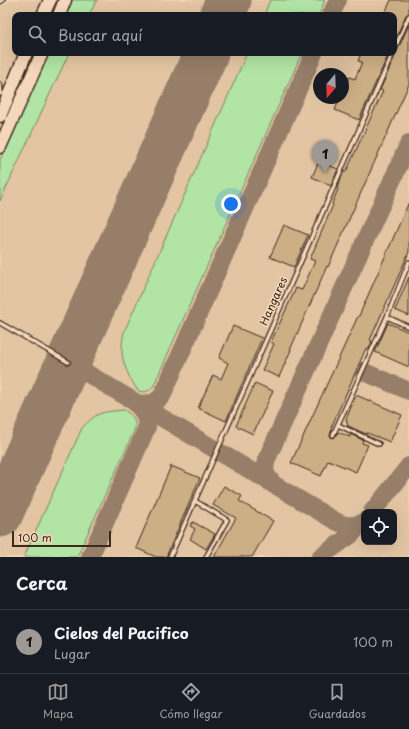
<!DOCTYPE html>
<html lang="es">
<head>
<meta charset="utf-8">
<style>
  body { margin:0; font-family:"Playpen Sans",sans-serif; background:#20242c; color:#f1f3f6 }
  .controls { position:absolute; right:12px; bottom:12px; display:grid; overflow:hidden; border-radius:8px; box-shadow:0 4px 16px #0002 }
  .controls button { width:36px; height:36px; display:grid; place-items:center; padding:0; border:0; border-bottom:1px solid #363941; background:#171b24; color:#f1f3f6; font:20px sans-serif }
  .compass { position:absolute; left:313px; top:68px; width:36px; height:36px; border-radius:50%; background:#171b24; box-shadow:0 4px 16px #0002; rotate:199deg }
  .scale { position:absolute; left:12px; bottom:10px; width:99px; box-sizing:border-box; padding-left:4px; border:2px solid #3b2a1e; border-top:0; font-size:11px; line-height:14px; white-space:nowrap; color:#3b2a1e; -webkit-text-stroke:3px #f5d7bb; paint-order:stroke }
  .you { position:absolute; left:231px; top:204px; width:14px; height:14px; margin:-10px; border:3px solid #fff; border-radius:50%; background:#1a73e8; box-shadow:0 0 0 6px #1a73e833 }
  .badge { display:grid; place-items:center; width:26px; height:26px; border-radius:50%; background:#9f9995; color:#111; font-size:13px; font-weight:700 }
  .pin { position:absolute; translate:-50% -33px; filter:drop-shadow(0 1px 2px #0008) }
  .pin::after { content:''; position:absolute; top:21px; width:14px; height:12px; background:inherit; clip-path:polygon(0 0,100% 0,50% 100%) }
  .list { margin:0; padding:0; list-style:none }
  h2 { display:flex; justify-content:space-between; align-items:center; height:52px; margin:0; padding:0 16px; font-size:17px }
  h2 small { font-size:13px; font-weight:400; color:#9ea1a6 }
  .list li { display:grid; grid-template-columns:26px 1fr auto; gap:12px; align-items:center; box-sizing:border-box; height:64px; padding:0 16px; border-top:1px solid #363941 }
  .list b { display:block; font-size:15px; white-space:nowrap }
  .list p { margin:0; font-size:13px; white-space:nowrap; color:#9ea1a6 }
  .list em { font-size:13px; font-style:normal; color:#9ea1a6 }
  .icon { flex:none; width:22px; height:22px; fill:none; stroke:currentColor; stroke-width:2; stroke-linecap:round; stroke-linejoin:round }
  .map { position:relative; flex:none; width:409px; height:557px; overflow:hidden }
  .search { position:absolute; background:#171b24; box-shadow:0 4px 16px #0002; left:12px; right:12px; top:12px; height:44px; display:flex; align-items:center; gap:10px; box-sizing:border-box; padding:0 14px; border-radius:8px; color:#9ea1a6; font-size:15px }
  .sheet { height:116px; background:#171b24 }
  nav { display:flex; justify-content:space-around; align-items:center; box-sizing:border-box; height:56px; border-top:1px solid #363941; background:#171b24; font-size:11px; color:#9ea1a6 }
  nav a { display:grid; justify-items:center; gap:2px }
  nav .on { color:#9f9995 }
  .map>svg:first-child { display:block }
  .built { fill:#e3c5a3; fill-rule:evenodd }
  .green { fill:#b1e4a5; stroke:#768762 }
  .lines { fill:none; stroke-linecap:round; stroke-linejoin:round }
  .taxiway { stroke:#967e68; stroke-width:18 }
  .runway { stroke:#967e68; stroke-width:45 }
  .building { fill:#cdaf86; stroke:#3b2a1e }
  .service-casing { stroke:#3b2a1e; stroke-width:6 }
  .primary-casing { stroke:#3b2a1e; stroke-width:15 }
  .service { stroke:#f5d7bb; stroke-width:3.5 }
  .primary { stroke:#f5d7bb; stroke-width:12 }
  .labels { text-anchor:middle; dominant-baseline:central; stroke-width:3; stroke-linejoin:round; paint-order:stroke }
  .street-label { font-size:11px; fill:#3b2a1e; stroke:#f5d7bb }
</style>
</head>
<body>
<div class="map">
<svg width="409" height="557" viewBox="0 0 409 557">
  <rect width="100%" height="100%" fill="#f1d3b3"/>
  <filter id="ink" filterUnits="userSpaceOnUse"><feTurbulence type="fractalNoise" baseFrequency=".025" numOctaves="2"/><feDisplacementMap in="SourceGraphic" scale="8" xChannelSelector="R" yChannelSelector="G"/><feConvolveMatrix kernelMatrix="1 2 1 2 8 2 1 2 1" color-interpolation-filters="sRGB"/></filter>
  <g filter="url(#ink)">
    <g class="built">
      <polygon points="12,0 45,0 39,15 15,15 15,53 22,53 0,102 0,7"/>
      <path d="M97,0H409V557H0V201L69,53H394V15H89ZM319,74H343V98H319ZM364,512H394V542H364Z"/>
    </g>
    <g class="green">
      <polygon points="70,0 97,0 89,15 64,15"/>
      <polygon points="270,0 325,0 319,15 264,15"/>
      <polygon points="47,53 69,53 0,201 0,160"/>
      <path d="M247,53H302L154,385C150,391 146,393 138,391C130,379 121,363 122,347C122,342 123,337 124,332Z"/>
      <path d="M124,410C133,416 136,418 135,429L77,557H24L82,428C98,411 102,412 124,410Z"/>
    </g>
    <g class="lines">
      <g class="taxiway">
        <polyline points="331,15 338,0"/>
        <path d="M68,362C156,415 244,467 332,519C344,526 349,527 363,523"/>
        <polyline points="362,371 409,391"/>
        <polyline points="136,404 154,403 162,396 314,53"/>
        <polyline points="274,485 265,473 266,461 409,143"/>
        <polyline points="372,512 409,466"/>
        <path d="M90,557L147,427C146,416 144,411 136,404"/>
        <polyline points="320,557 351,535 364,521"/>
      </g>
      <g class="runway">
        <polyline points="222,15 229,0"/>
        <polyline points="0,515 206,53"/>
      </g>
    </g>
    <g class="building">
      <polygon points="391,0 409,0 409,13 406,15 394,42 394,15 384,15"/>
      <polygon points="409,24 409,84 328,267 327,266 290,350 291,350 279,377 262,370 274,344 271,342 296,288 302,290 315,261 310,259 333,205 332,204 338,189 337,188 344,171 346,172 383,91 380,90"/>
      <polygon points="361,53 389,53 359,120 335,110 340,98 343,98 343,92 349,77 355,79 362,62 358,61"/>
      <polygon points="319,161 338,169 331,186 312,177"/>
      <polygon points="409,202 409,252 370,340 372,341 369,349 366,348 331,428 332,429 330,436 332,438 335,437 338,432 350,437 350,434 363,440 362,443 368,445 356,472 328,460 321,476 291,463 358,316 359,316"/>
      <polygon points="284,225 308,235 294,267 270,257"/>
      <polygon points="409,277 409,316 395,310"/>
      <polygon points="388,323 409,332 409,367 375,352"/>
      <polygon points="233,326 262,338 226,421 198,408 213,375 221,379 228,363 219,358"/>
      <polygon points="255,383 273,391 253,434 236,426"/>
      <polygon points="356,395 402,415 390,442 367,433 366,434 348,426 346,419"/>
      <polygon points="171,466 200,478 166,557 156,557 136,548"/>
      <polygon points="224,486 242,496 239,501 273,521 252,557 214,557 236,518 213,505"/>
      <polygon points="193,522 215,534 206,549 190,539 195,529 190,526"/>
    </g>
    <g class="lines">
      <g class="service-casing">
        <g id="service">
          <polyline points="0,2 3,0"/>
          <polyline points="394,50 409,16"/>
          <polyline points="0,84 1,93 0,94"/>
          <polyline points="387,317 409,327"/>
          <polyline points="0,323 68,362"/>
          <polyline points="338,425 379,444"/>
          <polyline points="333,435 387,317 409,262"/>
          <polyline points="195,501 227,520 206,557"/>
          <polyline points="170,557 393,53"/>
        </g>
      </g>
      <g class="primary-casing">
        <g id="primary">
          <polyline points="43,15 50,0"/>
          <polyline points="59,15 65,0"/>
          <polyline points="0,116 26,53"/>
          <polyline points="0,147 42,53"/>
        </g>
      </g>
      <use href="#service" class="service"/>
      <use href="#primary" class="primary"/>
    </g>
  </g>
  <g class="labels">
    <g class="street-label">
      <text transform="translate(273 301) rotate(-66)">Hangares</text>
    </g>
  </g>
</svg>
<div class="controls">
<button><svg class="icon" aria-label="locate" viewBox="0 0 24 24"><circle cx="12" cy="12" r="6"/><path d="M12 2v4M12 18v4M2 12h4M18 12h4"/></svg></button>
</div>
<svg class="compass" viewBox="-18 -18 36 36"><path d="M0-13l5 13h-10z" fill="#e53935"/><path d="M0 13l5-13h-10z" fill="#9ea1a6"/></svg>
<div class="scale">100 m</div>
<div class="you"></div>
<div class="pin badge" style="left:325px;top:173px">1</div>
<div class="search"><svg class="icon" aria-label="search" viewBox="0 0 24 24"><circle cx="10" cy="10" r="6"/><path d="M15 15l6 6"/></svg>Buscar aquí</div>
</div>
<section class="sheet">
<h2>Cerca<small></small></h2>
<ul class="list">
<li><span class="badge">1</span><div><b>Cielos del Pacifico</b><p>Lugar</p></div><em>100 m</em></li>
</ul>
</section>
<nav>
<a class="on"><svg class="icon" aria-label="map" viewBox="0 0 24 24"><path d="M3 6l6-2 6 2 6-2v14l-6 2-6-2-6 2zM9 4v14M15 6v14"/></svg>Mapa</a>
<a><svg class="icon" aria-label="directions" viewBox="0 0 24 24"><path d="M12 3l9 9-9 9-9-9zM9 14v-3h6M13 9l2 2-2 2"/></svg>Cómo llegar</a>
<a><svg class="icon" aria-label="saved" viewBox="0 0 24 24"><path d="M7 4h10v16l-5-4-5 4z"/></svg>Guardados</a>
</nav>
</body>
</html>
